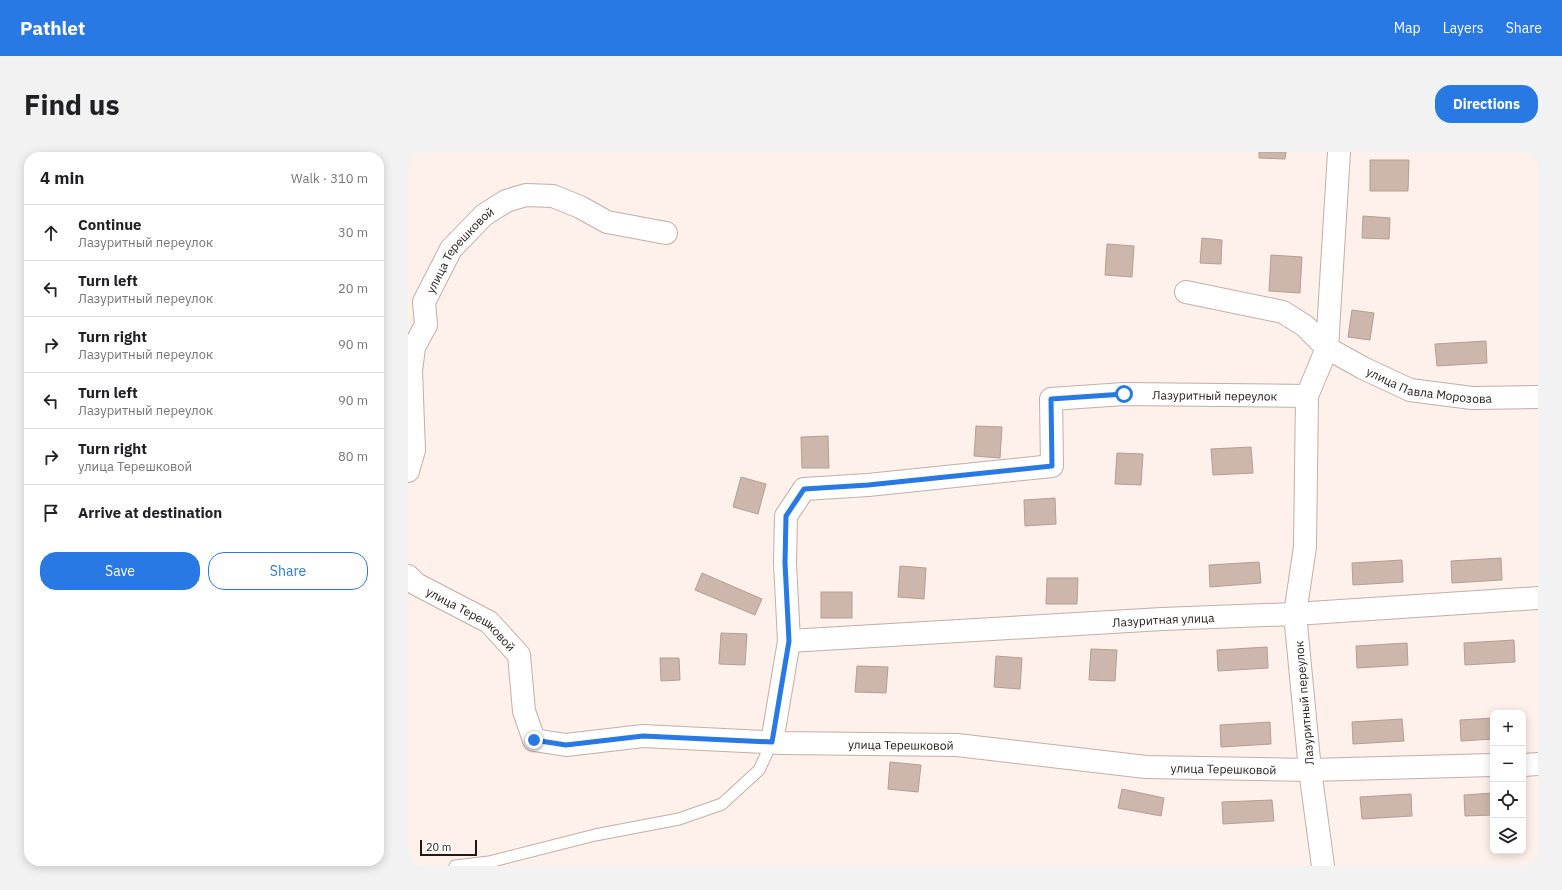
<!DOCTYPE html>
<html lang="en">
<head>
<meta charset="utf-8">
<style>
  body { margin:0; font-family:"IBM Plex Sans",sans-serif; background:#f2f2f2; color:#202124 }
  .controls { position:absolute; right:12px; bottom:12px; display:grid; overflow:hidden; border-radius:8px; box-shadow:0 2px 10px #0003 }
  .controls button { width:36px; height:36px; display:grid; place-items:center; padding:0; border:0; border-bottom:1px solid #e0e0e0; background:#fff; color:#202124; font:20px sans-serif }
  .scale { position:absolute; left:12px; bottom:10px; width:57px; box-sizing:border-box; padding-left:4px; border:2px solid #211915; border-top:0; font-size:11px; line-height:14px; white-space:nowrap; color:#211915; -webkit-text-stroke:3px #fff; paint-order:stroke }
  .stop { position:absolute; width:12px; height:12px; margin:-9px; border:3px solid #2879e4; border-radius:50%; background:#fff }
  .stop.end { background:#2879e4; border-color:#fff; box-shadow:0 1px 4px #0008 }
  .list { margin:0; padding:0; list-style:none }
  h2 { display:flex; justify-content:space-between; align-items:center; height:52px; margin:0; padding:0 16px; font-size:17px }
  h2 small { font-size:13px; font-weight:400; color:#757577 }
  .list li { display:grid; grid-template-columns:26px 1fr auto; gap:12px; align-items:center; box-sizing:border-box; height:56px; padding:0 16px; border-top:1px solid #e0e0e0 }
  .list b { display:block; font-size:15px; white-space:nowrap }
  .list p { margin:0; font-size:13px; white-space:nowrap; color:#757577 }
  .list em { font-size:13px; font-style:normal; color:#757577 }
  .actions { display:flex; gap:8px; padding:12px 16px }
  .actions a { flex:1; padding:9px 0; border:1px solid #2879e4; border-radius:16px; text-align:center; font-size:14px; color:#2879e4 }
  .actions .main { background:#2879e4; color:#fff }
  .icon { flex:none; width:22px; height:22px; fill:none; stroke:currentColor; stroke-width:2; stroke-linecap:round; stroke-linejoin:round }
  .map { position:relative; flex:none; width:1130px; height:714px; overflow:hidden; border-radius:16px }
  header { display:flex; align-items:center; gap:24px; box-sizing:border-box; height:56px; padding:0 20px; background:#2879e4; color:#fff }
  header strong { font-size:19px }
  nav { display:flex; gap:22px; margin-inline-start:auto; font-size:14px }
  .intro { display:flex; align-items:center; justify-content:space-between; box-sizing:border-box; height:96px; padding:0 24px }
  h1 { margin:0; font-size:28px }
  .button { padding:10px 18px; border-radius:16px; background:#2879e4; color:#fff; font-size:14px; font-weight:700 }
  main { display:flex; gap:24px; padding:0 24px }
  aside { flex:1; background:#fff; border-radius:16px; box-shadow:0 2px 10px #0003 }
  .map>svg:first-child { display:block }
  .building { fill:#cdb7ac; stroke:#b49e94 }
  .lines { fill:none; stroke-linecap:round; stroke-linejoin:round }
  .lane-casing { stroke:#c4aea4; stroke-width:13 }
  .street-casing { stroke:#c4aea4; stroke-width:24 }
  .lane { stroke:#fff; stroke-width:11 }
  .street { stroke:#fff; stroke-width:22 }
  .route { stroke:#2879e4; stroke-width:5 }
  .labels { text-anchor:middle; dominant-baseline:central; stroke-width:3; stroke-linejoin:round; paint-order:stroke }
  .street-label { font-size:12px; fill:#211915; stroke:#fff }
</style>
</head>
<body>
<header>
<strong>Pathlet</strong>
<nav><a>Map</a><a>Layers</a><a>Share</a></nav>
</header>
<div class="intro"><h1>Find us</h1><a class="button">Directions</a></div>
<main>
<aside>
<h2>4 min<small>Walk · 310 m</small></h2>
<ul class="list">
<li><svg class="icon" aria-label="ahead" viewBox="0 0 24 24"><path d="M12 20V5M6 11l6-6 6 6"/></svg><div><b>Continue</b><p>Лазуритный переулок</p></div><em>30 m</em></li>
<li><svg class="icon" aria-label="left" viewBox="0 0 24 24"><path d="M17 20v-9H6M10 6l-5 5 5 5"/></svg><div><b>Turn left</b><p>Лазуритный переулок</p></div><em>20 m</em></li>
<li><svg class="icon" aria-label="right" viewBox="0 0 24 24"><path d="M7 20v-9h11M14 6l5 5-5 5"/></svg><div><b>Turn right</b><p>Лазуритный переулок</p></div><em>90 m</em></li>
<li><svg class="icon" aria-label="left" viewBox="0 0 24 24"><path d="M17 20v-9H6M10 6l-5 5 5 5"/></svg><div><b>Turn left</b><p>Лазуритный переулок</p></div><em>90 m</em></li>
<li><svg class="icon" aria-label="right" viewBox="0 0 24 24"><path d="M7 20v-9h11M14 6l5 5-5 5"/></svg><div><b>Turn right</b><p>улица Терешковой</p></div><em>80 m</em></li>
<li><svg class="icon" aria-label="arrive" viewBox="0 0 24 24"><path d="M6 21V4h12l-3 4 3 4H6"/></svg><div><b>Arrive at destination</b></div></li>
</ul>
<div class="actions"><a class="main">Save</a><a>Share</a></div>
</aside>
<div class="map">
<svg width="1130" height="714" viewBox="0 0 1130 714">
  <rect width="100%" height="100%" fill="#fef0ea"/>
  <g class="building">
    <polygon points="851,0 878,0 877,7 851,6"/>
    <polygon points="962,8 1001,8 1000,39 962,39"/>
    <polygon points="955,64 982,66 981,87 954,86"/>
    <polygon points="794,86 814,88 813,112 792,111"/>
    <polygon points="699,92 726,94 724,125 697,123"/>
    <polygon points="863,103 894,105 892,141 861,139"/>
    <polygon points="944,158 966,161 962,188 940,185"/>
    <polygon points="1078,189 1079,211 1029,214 1027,192"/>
    <polygon points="568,274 594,275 592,306 566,304"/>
    <polygon points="420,284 421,316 394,316 393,285"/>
    <polygon points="843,295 845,321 805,323 803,297"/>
    <polygon points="709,301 735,302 733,333 707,332"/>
    <polygon points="333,325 358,332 350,362 325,355"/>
    <polygon points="647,346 648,372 617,374 616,348"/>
    <polygon points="1093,406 1094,428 1044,431 1043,409"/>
    <polygon points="994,408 995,430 945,433 944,411"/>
    <polygon points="851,410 853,431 802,435 801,413"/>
    <polygon points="492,414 518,416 516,447 490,445"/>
    <polygon points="294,421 354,447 347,463 287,438"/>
    <polygon points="639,426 670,426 669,452 638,452"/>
    <rect x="413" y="440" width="31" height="26"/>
    <polygon points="313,481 339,482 337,513 311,512"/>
    <polygon points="1106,488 1107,510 1057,513 1056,491"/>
    <polygon points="999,491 1000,513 949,516 948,494"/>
    <polygon points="859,495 860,516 810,519 809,498"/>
    <polygon points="683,497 709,498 707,529 681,528"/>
    <polygon points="588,504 614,506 612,537 586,535"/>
    <polygon points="252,506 271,506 272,528 253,529"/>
    <polygon points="449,514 480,515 478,541 447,540"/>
    <polygon points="1085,566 1085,587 1053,589 1052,568"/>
    <polygon points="994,567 996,589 945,592 944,570"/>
    <polygon points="862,570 863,592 813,595 812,573"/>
    <polygon points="482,610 513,613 510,640 480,637"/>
    <polygon points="714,637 756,646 753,664 710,656"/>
    <polygon points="1085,641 1085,663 1057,664 1056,643"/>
    <polygon points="1003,642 1004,664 954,667 952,645"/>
    <polygon points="864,648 866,669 815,672 814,650"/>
  </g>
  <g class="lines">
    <g class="lane-casing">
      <polyline id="lane" points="47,714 81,710 187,683 271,667 314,652 351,618 364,590"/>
    </g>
    <g class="street-casing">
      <g id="street">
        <path id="s1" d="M778,140L875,160L897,174L919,196L955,216L1002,238L1064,246L1130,245"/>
        <path id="s2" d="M0,319L6,298L3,219L6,195L18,173L16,150L43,97L76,63L98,49L118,43L145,44L172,55L199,70L258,81"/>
        <path id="s3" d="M0,424L8,432L81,470L111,503L116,559L126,588L158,593L235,584L374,591L549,593L738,615L902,618L1085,613"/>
        <path id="s4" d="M381,489L754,467L887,462L1130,446"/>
        <path id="s5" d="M364,590L381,489L377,411L378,364L396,337L460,333L644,314L643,247L716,242L899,244"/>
        <polyline points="1115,613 1130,612"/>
        <polyline points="915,714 902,618 887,462 897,395 899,244 919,196 931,0"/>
      </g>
    </g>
    <use href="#lane" class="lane"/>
    <use href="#street" class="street"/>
  </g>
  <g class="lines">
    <polyline class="route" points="126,588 158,593 235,584 364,590 381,489 377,411 378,364 396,337 460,333 644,314 643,247 716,242"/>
  </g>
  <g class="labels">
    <g class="street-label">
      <text stroke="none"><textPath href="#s2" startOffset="237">улица Терешковой</textPath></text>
      <text stroke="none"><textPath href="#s1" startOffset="267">улица Павла Морозова</textPath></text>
      <text stroke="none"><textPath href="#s5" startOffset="740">Лазуритный переулок</textPath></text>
      <text stroke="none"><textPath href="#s3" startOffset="77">улица Терешковой</textPath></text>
      <text stroke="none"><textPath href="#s4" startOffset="375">Лазуритная улица</textPath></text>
      <text transform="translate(896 551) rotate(-95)">Лазуритный переулок</text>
      <text stroke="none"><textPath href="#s3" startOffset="593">улица Терешковой</textPath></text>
      <text stroke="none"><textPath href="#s3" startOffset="917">улица Терешковой</textPath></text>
    </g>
  </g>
</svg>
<div class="controls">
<button>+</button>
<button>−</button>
<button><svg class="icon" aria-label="locate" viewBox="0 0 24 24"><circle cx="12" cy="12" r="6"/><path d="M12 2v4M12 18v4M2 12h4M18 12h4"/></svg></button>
<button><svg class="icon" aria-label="layers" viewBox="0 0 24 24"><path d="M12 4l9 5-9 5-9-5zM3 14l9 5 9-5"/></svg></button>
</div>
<div class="scale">20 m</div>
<div class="stop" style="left:716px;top:242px"></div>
<div class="stop end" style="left:126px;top:588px"></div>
</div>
</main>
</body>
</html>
